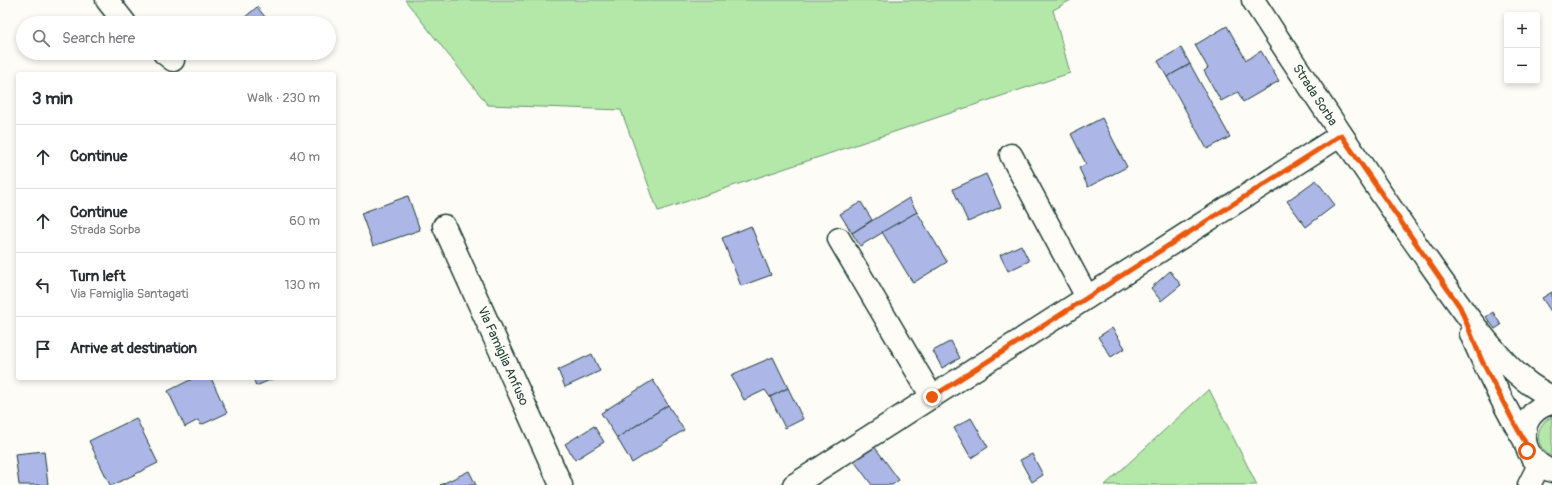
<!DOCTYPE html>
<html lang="en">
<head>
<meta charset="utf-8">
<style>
  body { margin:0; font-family:Pangolin,sans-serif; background:#f7f7f7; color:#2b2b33 }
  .controls { position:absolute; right:12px; top:12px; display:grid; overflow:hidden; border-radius:4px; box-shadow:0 2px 6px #0003 }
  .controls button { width:36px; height:36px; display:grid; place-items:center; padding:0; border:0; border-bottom:1px solid #e1e1e2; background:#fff; color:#2b2b33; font:20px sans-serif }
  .stop { position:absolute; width:12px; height:12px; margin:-9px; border:3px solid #ea580c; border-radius:50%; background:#fff }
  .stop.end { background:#ea580c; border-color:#fff; box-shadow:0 1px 4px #0008 }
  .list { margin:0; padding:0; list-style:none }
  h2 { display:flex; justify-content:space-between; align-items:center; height:52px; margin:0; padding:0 16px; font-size:17px }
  h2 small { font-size:13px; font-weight:400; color:#7c7c81 }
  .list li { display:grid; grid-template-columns:26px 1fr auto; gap:12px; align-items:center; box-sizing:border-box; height:64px; padding:0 16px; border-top:1px solid #e1e1e2 }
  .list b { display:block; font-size:15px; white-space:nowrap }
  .list p { margin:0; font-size:13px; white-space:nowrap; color:#7c7c81 }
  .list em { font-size:13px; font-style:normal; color:#7c7c81 }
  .icon { flex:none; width:22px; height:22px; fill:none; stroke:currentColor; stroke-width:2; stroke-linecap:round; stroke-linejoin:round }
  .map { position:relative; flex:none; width:1552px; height:485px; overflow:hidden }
  .search { position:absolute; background:#fff; box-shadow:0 2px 6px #0003; left:16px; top:16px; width:320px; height:44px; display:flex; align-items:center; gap:10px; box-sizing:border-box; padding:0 14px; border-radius:22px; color:#7c7c81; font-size:15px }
  .panel { position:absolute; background:#fff; box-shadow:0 2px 6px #0003; left:16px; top:72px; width:320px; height:308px; border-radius:4px }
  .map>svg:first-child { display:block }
  .green { fill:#b4e8a9; stroke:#6a926e }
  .building { fill:#acb6e7; stroke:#1f3d34 }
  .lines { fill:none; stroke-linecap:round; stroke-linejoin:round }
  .minor-casing { stroke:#1f3d34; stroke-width:25 }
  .minor { stroke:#fdfcf7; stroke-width:22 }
  .route { stroke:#ea580c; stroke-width:5 }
  .labels { text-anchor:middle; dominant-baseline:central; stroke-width:3.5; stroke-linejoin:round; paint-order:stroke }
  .street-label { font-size:13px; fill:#1f3d34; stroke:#fdfcf7 }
</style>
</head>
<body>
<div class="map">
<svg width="1552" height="485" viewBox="0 0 1552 485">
  <rect width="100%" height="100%" fill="#fdfcf7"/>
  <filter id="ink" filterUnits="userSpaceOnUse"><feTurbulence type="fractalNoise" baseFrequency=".025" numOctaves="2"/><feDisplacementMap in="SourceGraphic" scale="8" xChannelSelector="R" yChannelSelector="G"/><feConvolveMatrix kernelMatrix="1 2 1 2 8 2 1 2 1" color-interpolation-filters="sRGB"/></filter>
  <g filter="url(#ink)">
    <g class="green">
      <polygon points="405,0 1071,0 1053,10 1070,73 658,211 621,110 488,105"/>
      <polygon points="1209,389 1257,485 1105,485"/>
      <path d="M1552,417V456C1534,449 1534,424 1552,417Z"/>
    </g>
    <g class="building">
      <polygon points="257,7 266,18 260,23 238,23"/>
      <polygon points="1227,26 1246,60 1261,51 1279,81 1243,102 1238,92 1221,101 1204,71 1208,68 1195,45"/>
      <polygon points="1181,48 1190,64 1167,77 1158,61"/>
      <polygon points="1190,64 1230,137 1207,149 1167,77"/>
      <polygon points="1102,118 1127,167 1088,187 1079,168 1086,164 1071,134"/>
      <polygon points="986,174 1001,207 968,222 953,189"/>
      <polygon points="1316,180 1335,205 1306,227 1287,201"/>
      <polygon points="408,196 420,230 373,246 361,213"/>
      <polygon points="909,198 917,212 860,246 852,233"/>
      <polygon points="861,202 872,220 852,233 840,214"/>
      <polygon points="917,212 947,262 913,283 882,232"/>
      <polygon points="751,226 771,275 741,286 722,238"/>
      <polygon points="1021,245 1029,261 1008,271 1000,255"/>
      <polygon points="1170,271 1181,285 1161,301 1151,288"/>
      <polygon points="1552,292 1552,313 1542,298"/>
      <polygon points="1493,312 1501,325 1495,329 1486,317"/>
      <polygon points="1112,328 1125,348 1111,357 1098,337"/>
      <polygon points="951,341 960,358 942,368 933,351"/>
      <polygon points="592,354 600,371 565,387 558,370"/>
      <polygon points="773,357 788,388 770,397 765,390 744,400 731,375"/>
      <polygon points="194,378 211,378 227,413 201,425 198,420 185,427 168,391"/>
      <polygon points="253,378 275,378 256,386"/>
      <polygon points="653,380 668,405 617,438 601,413"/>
      <polygon points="788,388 803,419 785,428 770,397"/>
      <polygon points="668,405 684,430 632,463 617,438"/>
      <polygon points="136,418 158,463 113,485 110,485 89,441"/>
      <polygon points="971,418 988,447 971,458 954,428"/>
      <polygon points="594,426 604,442 575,460 565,444"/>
      <polygon points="874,446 899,480 892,485 872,485 854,461"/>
      <polygon points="44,451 48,485 19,485 15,454"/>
      <polygon points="1032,454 1043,475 1032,482 1020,460"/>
      <polygon points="469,471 476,485 440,485"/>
    </g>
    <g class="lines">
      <g class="minor-casing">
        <g id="minor">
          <polyline points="107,0 125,23"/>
          <path d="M1253,0C1303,77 1354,154 1406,230C1429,262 1451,295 1475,326C1497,354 1519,382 1552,397"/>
          <polyline points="164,53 173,60"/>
          <polyline points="1011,155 1087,297"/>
          <polyline points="444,226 561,485"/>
          <polyline points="839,239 932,397"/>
          <path d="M1471,334C1487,371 1504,407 1525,441"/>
          <path d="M1552,403C1515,411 1516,459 1552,471"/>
          <polyline points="794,485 1341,135"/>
          <polyline points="1529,485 1539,465"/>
        </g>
      </g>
      <use href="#minor" class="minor"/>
    </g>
  </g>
  <g class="lines" filter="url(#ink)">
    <polyline class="route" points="932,397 1341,135 1460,307 1482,361 1513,421 1525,442 1527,451"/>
  </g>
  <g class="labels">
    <g class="street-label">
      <text transform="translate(1315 95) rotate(57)">Strada Sorba</text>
      <text transform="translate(503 356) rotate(66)">Via Famiglia Anfuso</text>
    </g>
  </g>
</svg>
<div class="controls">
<button>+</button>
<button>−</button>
</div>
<div class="stop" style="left:1527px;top:451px"></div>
<div class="stop end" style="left:932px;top:397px"></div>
<div class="search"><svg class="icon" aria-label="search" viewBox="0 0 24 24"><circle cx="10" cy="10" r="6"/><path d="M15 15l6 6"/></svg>Search here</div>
<section class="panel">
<h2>3 min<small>Walk · 230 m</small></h2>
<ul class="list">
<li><svg class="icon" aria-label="ahead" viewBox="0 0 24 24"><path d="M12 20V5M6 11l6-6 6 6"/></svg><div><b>Continue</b></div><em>40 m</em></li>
<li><svg class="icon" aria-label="ahead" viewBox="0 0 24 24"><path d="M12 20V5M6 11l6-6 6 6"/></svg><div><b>Continue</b><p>Strada Sorba</p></div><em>60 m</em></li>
<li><svg class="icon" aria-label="left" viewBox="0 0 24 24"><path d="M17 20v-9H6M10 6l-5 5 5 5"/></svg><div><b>Turn left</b><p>Via Famiglia Santagati</p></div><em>130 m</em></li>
<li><svg class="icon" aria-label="arrive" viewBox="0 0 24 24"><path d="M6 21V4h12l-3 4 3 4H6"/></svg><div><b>Arrive at destination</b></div></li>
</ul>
</section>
</div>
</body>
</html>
